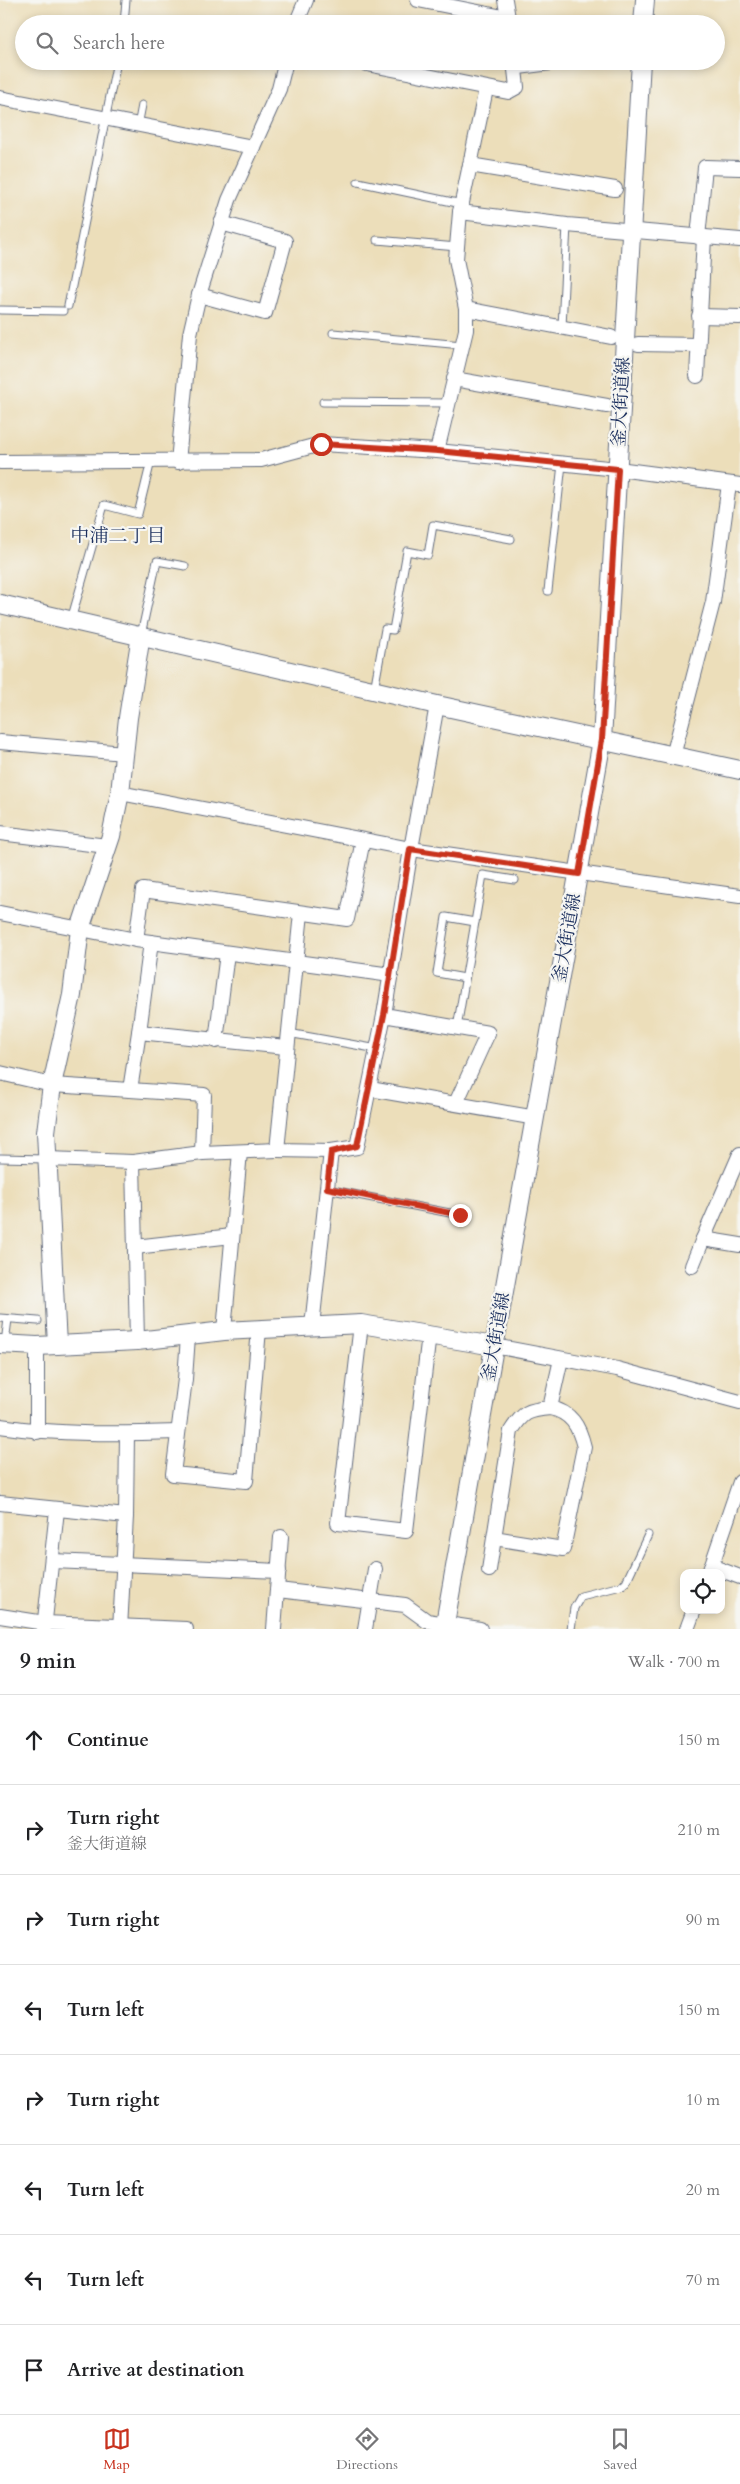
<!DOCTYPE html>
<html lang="en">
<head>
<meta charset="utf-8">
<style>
  body { margin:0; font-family:Cardo,"Noto Serif JP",serif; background:#f2f2f2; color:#202124 }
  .controls { position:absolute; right:15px; bottom:15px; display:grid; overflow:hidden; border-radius:10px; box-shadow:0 2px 8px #0003 }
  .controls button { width:45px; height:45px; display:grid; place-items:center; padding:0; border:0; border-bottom:1px solid #e0e0e0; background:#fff; color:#202124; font:25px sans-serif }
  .stop { position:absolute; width:15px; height:15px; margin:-11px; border:4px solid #c8321e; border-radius:50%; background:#fff }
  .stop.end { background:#c8321e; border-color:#fff; box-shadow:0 1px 5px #0008 }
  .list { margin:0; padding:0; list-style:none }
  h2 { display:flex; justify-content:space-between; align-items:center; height:65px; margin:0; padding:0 20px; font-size:21px }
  h2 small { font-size:16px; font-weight:400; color:#757577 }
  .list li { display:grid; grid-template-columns:32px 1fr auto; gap:15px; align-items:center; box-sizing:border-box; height:90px; padding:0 20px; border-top:1px solid #e0e0e0 }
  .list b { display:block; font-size:19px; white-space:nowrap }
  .list p { margin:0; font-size:16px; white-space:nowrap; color:#757577 }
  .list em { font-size:16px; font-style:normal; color:#757577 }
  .icon { flex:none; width:28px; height:28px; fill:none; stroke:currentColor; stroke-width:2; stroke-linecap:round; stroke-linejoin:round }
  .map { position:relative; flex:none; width:740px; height:1629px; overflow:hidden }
  .search { position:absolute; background:#fff; box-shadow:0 2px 8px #0003; left:15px; right:15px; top:15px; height:55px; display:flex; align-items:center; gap:12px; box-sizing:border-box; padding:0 18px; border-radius:28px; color:#757577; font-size:19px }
  .sheet { height:785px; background:#fff }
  nav { display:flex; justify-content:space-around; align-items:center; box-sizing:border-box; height:70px; border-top:1px solid #e0e0e0; background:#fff; font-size:14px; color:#757577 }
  nav a { display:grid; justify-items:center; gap:2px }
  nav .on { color:#c8321e }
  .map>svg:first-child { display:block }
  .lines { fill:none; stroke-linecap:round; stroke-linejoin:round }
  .service-casing { stroke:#646c7e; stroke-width:9 }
  .minor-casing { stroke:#646c7e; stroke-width:16 }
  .tertiary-casing { stroke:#646c7e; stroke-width:20 }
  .service { stroke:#fff; stroke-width:7 }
  .minor { stroke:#fff; stroke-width:14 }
  .tertiary { stroke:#fff; stroke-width:18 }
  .route { stroke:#c8321e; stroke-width:6 }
  .labels { text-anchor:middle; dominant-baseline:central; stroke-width:4.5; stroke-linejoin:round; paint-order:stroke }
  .street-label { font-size:18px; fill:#1b2f5e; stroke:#f6f6f2 }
  .neighbourhood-label { font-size:19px; fill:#1b2f5e; stroke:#f6f6f2 }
</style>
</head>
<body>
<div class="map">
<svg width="740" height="1629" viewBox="0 0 740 1629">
  <rect width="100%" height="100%" fill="#f6f6f2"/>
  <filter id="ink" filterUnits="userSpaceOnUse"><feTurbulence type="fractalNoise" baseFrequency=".02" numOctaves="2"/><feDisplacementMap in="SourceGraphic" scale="10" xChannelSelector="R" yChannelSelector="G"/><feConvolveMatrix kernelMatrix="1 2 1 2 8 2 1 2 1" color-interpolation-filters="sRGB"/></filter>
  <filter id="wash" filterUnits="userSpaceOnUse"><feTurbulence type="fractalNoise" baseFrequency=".0096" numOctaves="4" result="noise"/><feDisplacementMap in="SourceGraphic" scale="20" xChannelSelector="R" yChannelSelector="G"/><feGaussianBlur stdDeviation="1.12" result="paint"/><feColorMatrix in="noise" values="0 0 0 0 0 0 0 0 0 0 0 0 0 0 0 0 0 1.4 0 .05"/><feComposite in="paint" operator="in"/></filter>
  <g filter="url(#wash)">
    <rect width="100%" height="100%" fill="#ecdeba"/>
  </g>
  <g filter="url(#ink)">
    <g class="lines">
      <g class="service-casing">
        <g id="service">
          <polyline points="124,24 126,0"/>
          <polyline points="515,71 579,63 581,61"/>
          <polyline points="138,126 142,105"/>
          <polyline points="358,182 462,204"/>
          <polyline points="377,240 457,247"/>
          <polyline points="68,306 117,61"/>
          <polyline points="0,310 63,311"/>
          <polyline points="562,327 567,225"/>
          <polyline points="333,333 462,345"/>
          <polyline points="323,402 449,403"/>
          <polyline points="548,591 562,464"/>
          <polyline points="71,620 104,505 138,514 151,461"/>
          <polyline points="141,635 157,561 185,566"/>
          <polyline points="374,690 385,629 393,630 407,551 428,555 433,525 511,539"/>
          <polyline points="465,978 437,973 446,917 475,922"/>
          <polyline points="457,1028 483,875 515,880"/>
          <polyline points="288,1033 378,1049"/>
          <polyline points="0,1158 46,1159"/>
          <polyline points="327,1189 460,1215"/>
          <polyline points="0,1318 38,1321"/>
          <polyline points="5,1343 8,1319"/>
          <polyline points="571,1629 574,1608 581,1596 621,1586 626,1582 648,1535"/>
        </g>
      </g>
      <g class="minor-casing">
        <g id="minor">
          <polyline points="418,0 508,18"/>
          <polyline points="505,0 509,24"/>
          <polyline points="296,24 306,0"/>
          <polyline points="352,61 508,92 517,87 514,61"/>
          <polyline points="0,98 253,147"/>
          <polyline points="470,165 615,189"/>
          <polyline points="460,212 567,225 740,240"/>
          <polyline points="698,237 705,167 740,168"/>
          <polyline points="199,295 265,313 285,241 221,223"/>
          <polyline points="466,309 611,337"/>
          <polyline points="699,316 740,317"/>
          <polyline points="638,344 698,345"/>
          <polyline points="697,376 704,237"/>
          <polyline points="454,379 607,406"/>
          <polyline points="437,451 466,330 466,309 456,259 457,247 460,212 486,89"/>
          <polyline points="0,462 261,460 321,444 437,451 618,469 740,485"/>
          <polyline points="178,462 190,334 199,295 229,200 279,89 286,61"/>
          <polyline points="0,742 124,753"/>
          <polyline points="673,756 713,602 729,484"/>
          <polyline points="120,793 411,849 740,896"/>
          <polyline points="0,833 107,846"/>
          <polyline points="0,913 136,940 391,975"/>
          <polyline points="301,913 277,1150 331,1151 357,1147 384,1015 411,849 437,705"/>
          <polyline points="136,940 143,890 347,919 363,840"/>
          <polyline points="384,1015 488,1033 456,1103"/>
          <polyline points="139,1032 151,942"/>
          <polyline points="216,1041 227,953"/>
          <polyline points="0,1073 52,1085 130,1090 139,1032 286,1047"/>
          <polyline points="370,1089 536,1118"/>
          <polyline points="130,1090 204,1095 202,1153"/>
          <polyline points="740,1154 703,1239 740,1245"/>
          <polyline points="47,1159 133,1162 202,1153 277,1150"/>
          <polyline points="133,1162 137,1341"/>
          <polyline points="135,1247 232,1236"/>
          <polyline points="692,1266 703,1239"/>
          <polyline points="361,1324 338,1523 406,1531 429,1334"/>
          <polyline points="312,1326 331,1151"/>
          <polyline points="224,1331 240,1152"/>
          <polyline points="188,1336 185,1379 173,1474 246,1481 259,1329"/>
          <polyline points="37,1346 37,1432"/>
          <polyline points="494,1346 617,1369 740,1402"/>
          <path d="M550,1408C528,1410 523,1412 511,1431L494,1538L563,1549L584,1447C579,1426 571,1412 550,1408L561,1359"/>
          <path d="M0,1426C59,1435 119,1434 178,1432"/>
          <polyline points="0,1503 126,1516 127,1434"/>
          <polyline points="53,1561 279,1571"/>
          <polyline points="711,1566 740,1577"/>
          <polyline points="489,1570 494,1538"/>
          <polyline points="709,1573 740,1482"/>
          <polyline points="278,1590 405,1605 427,1621 480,1629"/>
          <polyline points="0,1616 45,1623 186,1629"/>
          <polyline points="44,1629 57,1510"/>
          <polyline points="120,1629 126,1516"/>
          <polyline points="274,1629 281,1537"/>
          <polyline points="365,1629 375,1569"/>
          <polyline points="687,1629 694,1610"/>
        </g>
      </g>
      <g class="tertiary-casing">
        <g id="tertiary">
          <polyline points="643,24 645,0"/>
          <polyline points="0,604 437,705 740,770"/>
          <polyline points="0,1344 37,1346 137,1341 224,1331 361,1324 494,1346"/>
          <polyline points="57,1345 46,1132 52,1085 72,995 80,929 111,836 120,793 128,718 141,635"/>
          <polyline points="444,1629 602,740 641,61"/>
        </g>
      </g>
      <use href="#service" class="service"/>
      <use href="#minor" class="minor"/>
      <use href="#tertiary" class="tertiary"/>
    </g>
  </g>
  <g class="lines" filter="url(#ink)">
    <polyline class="route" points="321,444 438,451 618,469 602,740 579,874 410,849 384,1015 357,1146 331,1152 327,1188 460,1215"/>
  </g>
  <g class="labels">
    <g class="street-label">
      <text transform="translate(621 402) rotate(-87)">釜大街道線</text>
      <text transform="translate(567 938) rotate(-80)">釜大街道線</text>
      <text transform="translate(496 1337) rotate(-80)">釜大街道線</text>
    </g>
    <g class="neighbourhood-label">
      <text x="118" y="536">中浦二丁目</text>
    </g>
  </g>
</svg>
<div class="controls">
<button><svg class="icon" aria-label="locate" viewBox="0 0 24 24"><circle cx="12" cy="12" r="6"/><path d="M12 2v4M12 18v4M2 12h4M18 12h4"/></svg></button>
</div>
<div class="stop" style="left:321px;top:444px"></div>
<div class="stop end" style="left:460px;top:1215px"></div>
<div class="search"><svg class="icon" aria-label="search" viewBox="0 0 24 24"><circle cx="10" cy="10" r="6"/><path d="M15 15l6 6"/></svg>Search here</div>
</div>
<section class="sheet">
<h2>9 min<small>Walk · 700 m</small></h2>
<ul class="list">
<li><svg class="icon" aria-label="ahead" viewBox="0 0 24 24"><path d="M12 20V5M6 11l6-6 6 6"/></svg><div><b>Continue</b></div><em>150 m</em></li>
<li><svg class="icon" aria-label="right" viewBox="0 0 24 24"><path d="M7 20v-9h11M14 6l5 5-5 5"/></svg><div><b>Turn right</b><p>釜大街道線</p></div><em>210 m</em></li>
<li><svg class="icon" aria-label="right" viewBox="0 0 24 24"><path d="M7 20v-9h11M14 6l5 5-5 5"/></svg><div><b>Turn right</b></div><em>90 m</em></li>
<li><svg class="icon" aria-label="left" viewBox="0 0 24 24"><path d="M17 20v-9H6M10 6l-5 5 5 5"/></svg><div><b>Turn left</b></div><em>150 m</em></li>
<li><svg class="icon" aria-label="right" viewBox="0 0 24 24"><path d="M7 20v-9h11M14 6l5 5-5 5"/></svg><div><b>Turn right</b></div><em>10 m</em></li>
<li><svg class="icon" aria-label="left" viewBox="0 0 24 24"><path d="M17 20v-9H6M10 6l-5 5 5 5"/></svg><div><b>Turn left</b></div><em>20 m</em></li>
<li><svg class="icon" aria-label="left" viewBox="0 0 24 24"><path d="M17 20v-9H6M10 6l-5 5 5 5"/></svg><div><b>Turn left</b></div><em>70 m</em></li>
<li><svg class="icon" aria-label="arrive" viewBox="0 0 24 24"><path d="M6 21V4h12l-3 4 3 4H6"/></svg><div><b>Arrive at destination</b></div></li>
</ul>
</section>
<nav>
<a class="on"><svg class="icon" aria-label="map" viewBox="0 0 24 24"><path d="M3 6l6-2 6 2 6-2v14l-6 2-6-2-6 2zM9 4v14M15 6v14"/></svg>Map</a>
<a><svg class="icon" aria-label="directions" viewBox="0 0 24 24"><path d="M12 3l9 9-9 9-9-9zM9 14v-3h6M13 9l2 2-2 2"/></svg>Directions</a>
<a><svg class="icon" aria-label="saved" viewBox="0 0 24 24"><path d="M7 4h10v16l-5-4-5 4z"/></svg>Saved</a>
</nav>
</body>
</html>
